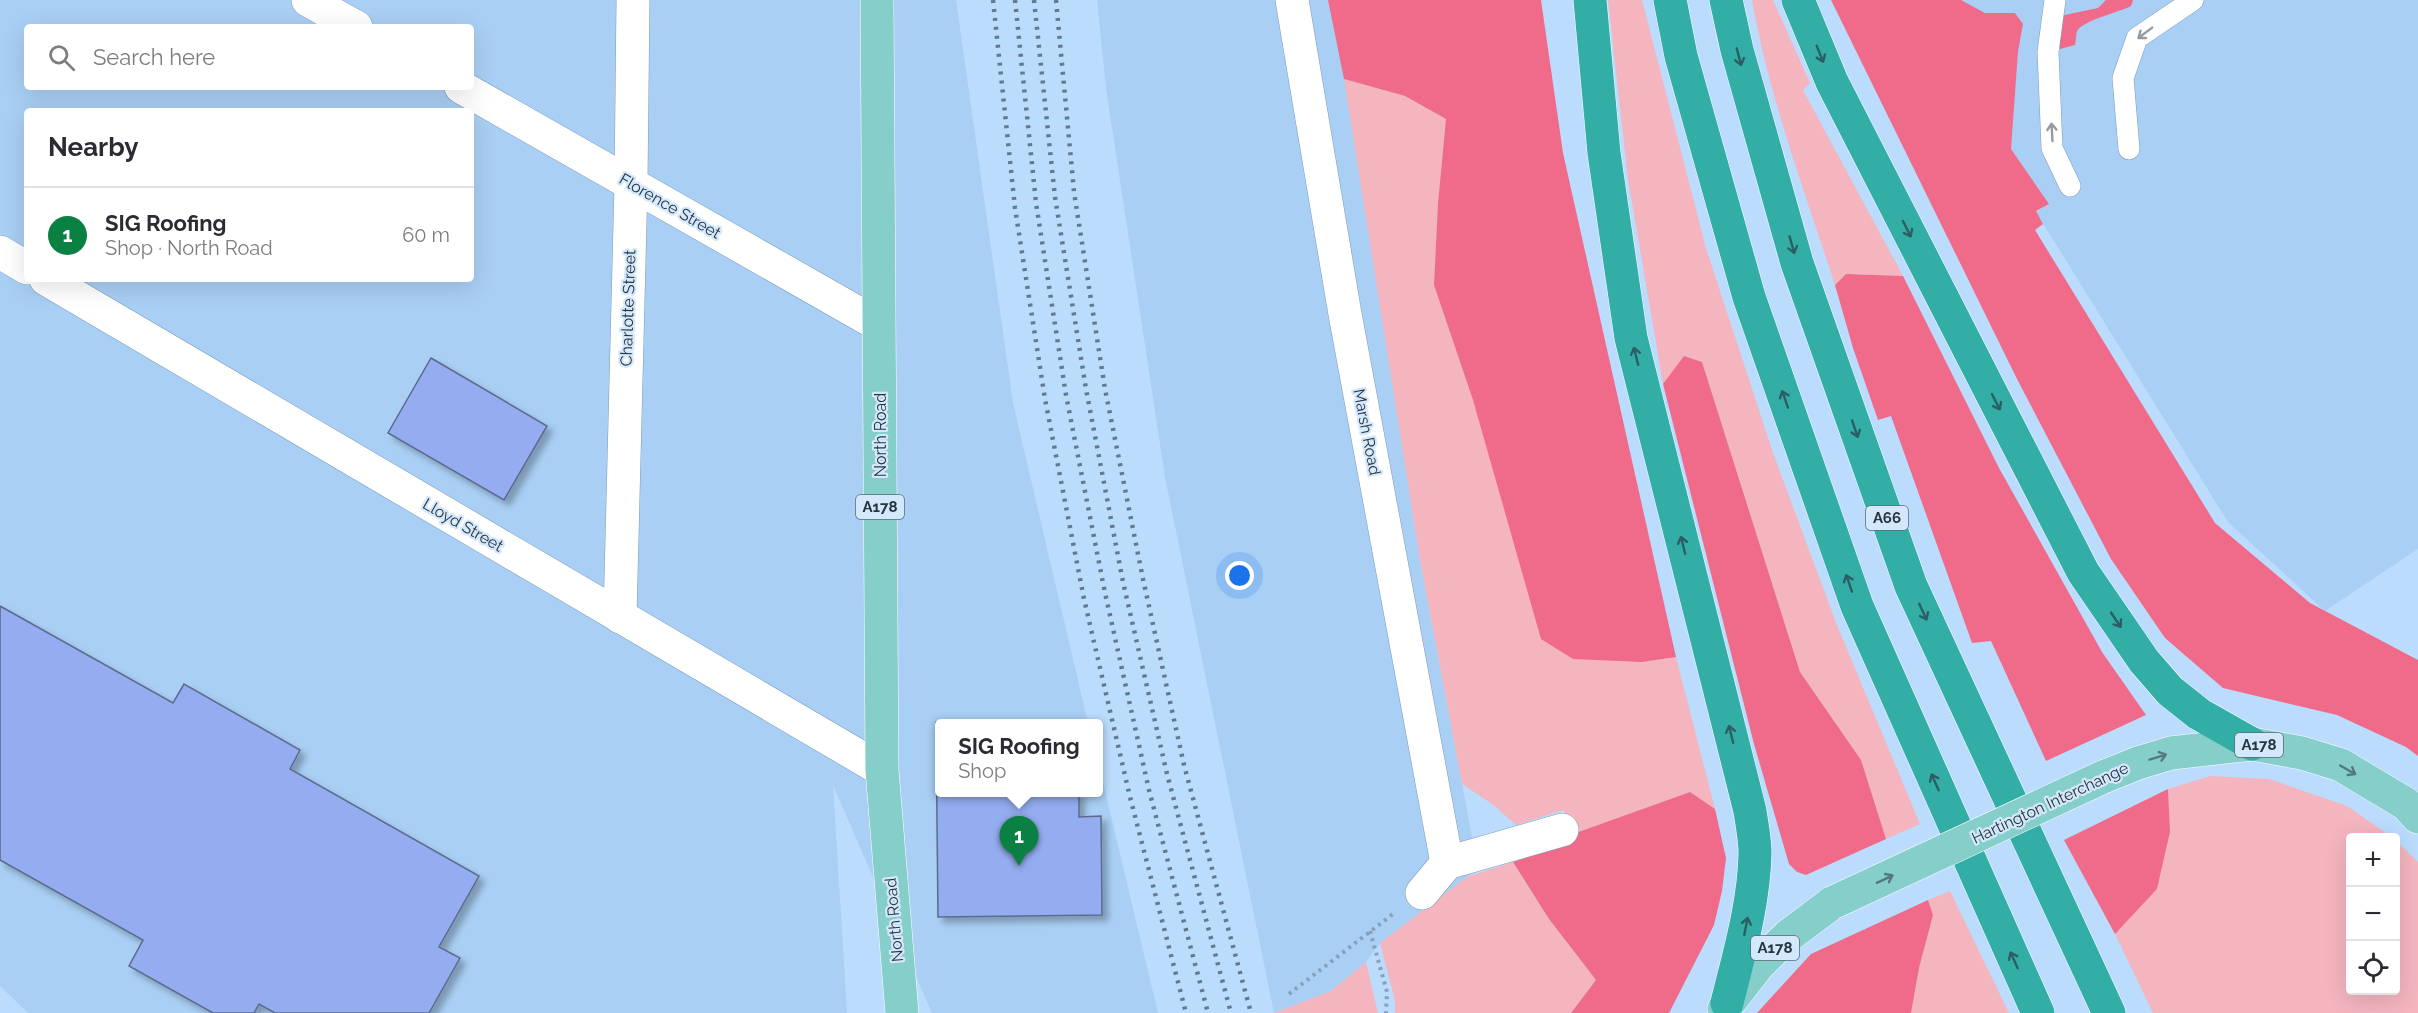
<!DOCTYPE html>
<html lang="en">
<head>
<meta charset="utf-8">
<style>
  body { margin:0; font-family:Raleway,sans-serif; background:#f2f2f3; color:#2b2b33 }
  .controls { position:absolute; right:18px; bottom:18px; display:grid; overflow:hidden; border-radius:6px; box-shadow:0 6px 24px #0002 }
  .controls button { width:54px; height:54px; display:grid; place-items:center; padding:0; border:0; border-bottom:2px solid #e1e1e2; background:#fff; color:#2b2b33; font:30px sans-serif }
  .you { position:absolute; left:1240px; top:576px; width:21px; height:21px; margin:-15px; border:4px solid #fff; border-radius:50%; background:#1a73e8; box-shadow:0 0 0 9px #1a73e833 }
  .badge { display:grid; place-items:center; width:39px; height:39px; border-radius:50%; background:#0b8043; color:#fff; font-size:20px; font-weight:700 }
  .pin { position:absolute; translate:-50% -50px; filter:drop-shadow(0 2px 3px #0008) }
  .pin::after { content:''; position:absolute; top:32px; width:21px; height:18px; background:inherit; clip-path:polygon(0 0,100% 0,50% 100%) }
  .popup { position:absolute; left:935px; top:719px; width:168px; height:78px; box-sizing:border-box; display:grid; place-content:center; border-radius:6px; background:#fff; filter:drop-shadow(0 2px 4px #0005); font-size:20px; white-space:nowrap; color:#7c7c81 }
  .popup b { font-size:22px; color:#2b2b33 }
  .popup::after { content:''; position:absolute; left:50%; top:100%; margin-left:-12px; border:12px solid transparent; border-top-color:#fff }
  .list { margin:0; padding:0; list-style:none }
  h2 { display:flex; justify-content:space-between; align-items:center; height:78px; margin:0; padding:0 24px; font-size:26px }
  h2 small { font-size:20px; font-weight:400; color:#7c7c81 }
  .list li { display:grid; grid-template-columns:39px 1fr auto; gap:18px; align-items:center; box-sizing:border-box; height:96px; padding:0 24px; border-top:2px solid #e1e1e2 }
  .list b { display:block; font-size:22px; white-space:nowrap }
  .list p { margin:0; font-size:20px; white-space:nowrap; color:#7c7c81 }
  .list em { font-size:20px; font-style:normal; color:#7c7c81 }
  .icon { flex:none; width:33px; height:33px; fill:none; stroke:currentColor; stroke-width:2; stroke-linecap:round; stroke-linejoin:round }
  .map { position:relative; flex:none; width:2418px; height:1013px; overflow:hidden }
  .search { position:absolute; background:#fff; box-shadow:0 6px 24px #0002; left:24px; top:24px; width:450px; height:66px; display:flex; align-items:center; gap:15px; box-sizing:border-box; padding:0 21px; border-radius:6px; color:#7c7c81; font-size:22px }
  .panel { position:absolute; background:#fff; box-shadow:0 6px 24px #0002; left:24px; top:108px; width:450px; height:174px; border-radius:6px }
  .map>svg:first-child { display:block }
  .built { fill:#a9cff4; fill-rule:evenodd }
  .green { fill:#f4b5bf }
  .forest { fill:#f06a89 }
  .building { fill:#94adf0; stroke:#5d6a8d; stroke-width:1.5; filter:url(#shadow) }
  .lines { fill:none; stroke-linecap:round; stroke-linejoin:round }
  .lane-casing { stroke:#7b9bb9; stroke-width:22 }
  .street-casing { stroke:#7b9bb9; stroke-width:34 }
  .primary-casing { stroke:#fff; stroke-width:34 }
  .highway-casing { stroke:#fff; stroke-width:34 }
  .path { stroke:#87a1bb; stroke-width:4; stroke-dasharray:3 4.5; stroke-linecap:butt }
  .lane { stroke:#fff; stroke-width:21 }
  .street { stroke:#fff; stroke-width:33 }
  .primary { stroke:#85ceca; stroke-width:33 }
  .highway { stroke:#33aea6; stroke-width:33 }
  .rail { stroke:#64798f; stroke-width:4.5; stroke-dasharray:3 6; stroke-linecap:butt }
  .primary-bridge-casing { stroke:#fff; stroke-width:34; stroke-linecap:butt }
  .primary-bridge { stroke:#85ceca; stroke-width:33 }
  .oneway { stroke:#939aa0 }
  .oneway2 { stroke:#2b5f64 }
  .oneway3 { stroke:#51797f }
  .labels { text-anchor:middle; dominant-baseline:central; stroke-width:4.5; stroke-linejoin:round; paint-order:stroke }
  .shield { fill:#d4e8fb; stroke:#5b6a79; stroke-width:1.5 }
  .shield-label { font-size:15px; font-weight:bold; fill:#273441 }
  .street-label { font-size:16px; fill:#273441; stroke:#d4e8fb }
</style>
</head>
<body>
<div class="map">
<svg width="2418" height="1013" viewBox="0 0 2418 1013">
  <defs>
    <filter id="shadow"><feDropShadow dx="5.5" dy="5.5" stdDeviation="3" flood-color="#0004"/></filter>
  </defs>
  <rect width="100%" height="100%" fill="#bbdcfd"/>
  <g class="built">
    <path d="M0,0H956L1013,403L1088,723L940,724V792H1098L1099,766L1158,1013H932L833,785L847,1013H28L0,986ZM27,27H471V87H27ZM27,111H471V279H27Z"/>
    <polygon points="1097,0 1333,0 1420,560 1478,869 1380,943 1366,962 1331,991 1274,1013 1165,477 1106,88"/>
    <polygon points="1961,0 2418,0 2418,549 2325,611 2228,522 2036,212 2049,204 2011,149 2018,52 2023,24 2015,13 1985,13"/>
  </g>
  <g class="green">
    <polygon points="1608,0 1642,0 1706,248 1773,453 1837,625 1920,824 1886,839 1861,760 1800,672 1702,362 1684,356 1663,384 1628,179"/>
    <path d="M1752,0H1773L1810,83L1803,90L1903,276L1846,274L1835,285C1805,192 1769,97 1752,0Z"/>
    <polygon points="1344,79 1405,96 1446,119 1438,203 1434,285 1473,400 1642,662 1676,657 1715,809 1690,792 1573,834 1564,810 1516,825 1492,804 1462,784 1420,560"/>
    <polygon points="2210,776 2269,779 2347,806 2392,837 2350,838 2350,990 2396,990 2396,841 2418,862 2418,1013 2153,1013 2115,934 2157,889 2170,832 2168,789"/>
    <polygon points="1513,862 1549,919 1596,980 1571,1013 1395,1013 1395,1001 1380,943 1467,877"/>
    <polygon points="1950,891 2009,1013 1911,1013 1919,968 1933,915 1928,900"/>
    <polygon points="1366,962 1378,1013 1274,1013 1331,991"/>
  </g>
  <g class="forest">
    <polygon points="1328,0 1541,0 1563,153 1676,657 1642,662 1573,659 1541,639 1473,400 1434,285 1438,203 1446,119 1405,96 1344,79"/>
    <polygon points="1831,0 1961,0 1985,13 2015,13 2023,24 2018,52 2011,149 2049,204 2036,211 2043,224 2035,230 2215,523 2310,603 2418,660 2418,756 2406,747 2337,715 2223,688 2165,638 2111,559 2016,377"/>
    <path d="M2106,0H2133L2131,6C2119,12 2082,21 2077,31C2076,34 2076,41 2075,45L2060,49V16L2098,8Z"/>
    <polygon points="1846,274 1903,276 1999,468 2102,652 2146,715 2046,761 1991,641 1972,643 1891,416 1878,420 1853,348 1835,285"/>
    <polygon points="1684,356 1702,362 1800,672 1861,760 1886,839 1806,875 1797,872 1789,864 1754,744 1663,384"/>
    <polygon points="2168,789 2170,832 2157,889 2115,934 2064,840"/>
    <polygon points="1690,792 1715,809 1726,858 1722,891 1714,925 1669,1013 1571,1013 1596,980 1549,919 1513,862 1574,841 1573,834"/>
    <polygon points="1928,900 1933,915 1919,968 1911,1013 1757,1013 1811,954"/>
  </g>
  <g class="building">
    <polygon points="431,358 547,426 504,500 388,433"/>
    <polygon points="0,606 173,703 184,684 300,750 290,769 479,876 439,947 460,958 429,1013 275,1013 259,1004 254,1013 213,1013 129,966 143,940 0,860"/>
    <polygon points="1078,720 1078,724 940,724 940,792 1079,792 1079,817 1101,816 1102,915 938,917 936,722"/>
  </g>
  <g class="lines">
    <g class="lane-casing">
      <g id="lane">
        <polyline points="2055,0 2048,52 2052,148 2070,186"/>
        <polyline points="2129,149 2123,78 2137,38 2193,0"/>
      </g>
    </g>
    <g class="street-casing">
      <g id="street">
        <polyline points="308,0 356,27"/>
        <polyline points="1292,0 1345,314 1447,863"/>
        <polyline points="461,87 879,325"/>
        <polyline points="0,252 27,268"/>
        <polyline points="46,279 882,770"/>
        <polyline points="620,617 631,184 633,0"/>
        <polyline points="1422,893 1447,863 1562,830"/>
      </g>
    </g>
    <g class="primary-casing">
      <g id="primary">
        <polyline points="877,0 882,770 902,1013"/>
        <polyline points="2103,777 2138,763 2171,753 2252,744 2302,753 2341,765 2406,804 2418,817"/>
        <polyline points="1724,1009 1759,964 1788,936 1832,903"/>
      </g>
    </g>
    <g class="highway-casing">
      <g id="highway">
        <path d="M1590,0L1604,153L1631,338L1750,811C1752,825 1755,839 1755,853C1754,904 1739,954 1727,1003"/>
        <polyline points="1670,0 1681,56 1749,297 1857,606 2038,1013"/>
        <polyline points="1726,0 1737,50 1797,263 1911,586 2109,1013"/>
        <polyline points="1798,0 1832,82 2083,572 2144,661 2170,691 2199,714 2252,744"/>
      </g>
    </g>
    <g class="path">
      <polyline points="1370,931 1387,992 1386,1013"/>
      <polyline points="1289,994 1393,914"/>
    </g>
    <use href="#lane" class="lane"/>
    <use href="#street" class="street"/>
    <use href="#primary" class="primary"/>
    <use href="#highway" class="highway"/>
    <g class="rail">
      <polyline points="993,0 1015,208 1045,399 1084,599 1130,797 1186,1013"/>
      <polyline points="1015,0 1036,203 1066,395 1105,593 1149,790 1208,1013"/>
      <polyline points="1034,0 1055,197 1086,389 1123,582 1167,774 1231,1013"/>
      <polyline points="1056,0 1074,192 1105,389 1143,579 1184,765 1251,1013"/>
    </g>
    <g class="primary-bridge-casing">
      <polyline id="primary-bridge" points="1832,903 2103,777"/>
    </g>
    <use href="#primary-bridge" class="primary-bridge"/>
  </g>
  <defs><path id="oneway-shaft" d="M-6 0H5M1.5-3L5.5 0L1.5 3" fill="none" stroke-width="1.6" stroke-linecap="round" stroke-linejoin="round" transform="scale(1.5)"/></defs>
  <g class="oneway">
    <use href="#oneway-shaft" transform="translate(2145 33) rotate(143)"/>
    <use href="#oneway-shaft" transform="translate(2052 132) rotate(-93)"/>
  </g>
  <g class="oneway2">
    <use href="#oneway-shaft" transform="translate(1820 54) rotate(68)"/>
    <use href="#oneway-shaft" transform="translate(1739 57) rotate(75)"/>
    <use href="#oneway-shaft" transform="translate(1907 229) rotate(63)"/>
    <use href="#oneway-shaft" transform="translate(1792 245) rotate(74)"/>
    <use href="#oneway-shaft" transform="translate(1636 356) rotate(-104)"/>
    <use href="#oneway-shaft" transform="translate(1785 399) rotate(-109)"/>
    <use href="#oneway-shaft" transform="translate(1996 402) rotate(63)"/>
    <use href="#oneway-shaft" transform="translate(1855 429) rotate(71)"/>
    <use href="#oneway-shaft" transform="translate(1683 545) rotate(-104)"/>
    <use href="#oneway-shaft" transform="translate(1849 583) rotate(-109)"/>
    <use href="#oneway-shaft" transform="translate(1923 612) rotate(65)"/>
    <use href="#oneway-shaft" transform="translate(2116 620) rotate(56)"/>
    <use href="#oneway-shaft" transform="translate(1731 734) rotate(-104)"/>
    <use href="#oneway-shaft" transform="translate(1935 782) rotate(-114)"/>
    <use href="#oneway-shaft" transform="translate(1746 926) rotate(-79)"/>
    <use href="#oneway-shaft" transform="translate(2014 960) rotate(-114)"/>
  </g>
  <g class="oneway3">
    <use href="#oneway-shaft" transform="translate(2158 757) rotate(-17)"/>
    <use href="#oneway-shaft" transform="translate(2348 770) rotate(30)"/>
    <use href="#oneway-shaft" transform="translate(1885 879) rotate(-25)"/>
  </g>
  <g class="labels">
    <g class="shield">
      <rect x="856" y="495" width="48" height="24" rx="4.5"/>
      <rect x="1866" y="506" width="42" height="24" rx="4.5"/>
      <rect x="2235" y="733" width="48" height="24" rx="4.5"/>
      <rect x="1751" y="936" width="48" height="24" rx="4.5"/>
    </g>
    <g class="shield-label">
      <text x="880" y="507">A178</text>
      <text x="1887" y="518">A66</text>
      <text x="2259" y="745">A178</text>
      <text x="1775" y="948">A178</text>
    </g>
    <g class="street-label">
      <text transform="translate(670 206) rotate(30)">Florence Street</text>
      <text transform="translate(628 308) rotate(-88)">Charlotte Street</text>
      <text transform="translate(1367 432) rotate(79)">Marsh Road</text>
      <text transform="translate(880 435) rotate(-90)">North Road</text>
      <text transform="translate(463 525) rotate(30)">Lloyd Street</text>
      <text transform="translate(2050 803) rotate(-25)">Hartington Interchange</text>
      <text transform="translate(894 920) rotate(-95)">North Road</text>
    </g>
  </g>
</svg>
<div class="controls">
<button>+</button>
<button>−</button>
<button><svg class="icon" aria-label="locate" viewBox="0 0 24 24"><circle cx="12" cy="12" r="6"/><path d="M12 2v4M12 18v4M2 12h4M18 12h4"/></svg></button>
</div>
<div class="you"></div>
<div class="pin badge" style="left:1019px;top:866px">1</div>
<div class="popup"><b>SIG Roofing</b>Shop</div>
<div class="search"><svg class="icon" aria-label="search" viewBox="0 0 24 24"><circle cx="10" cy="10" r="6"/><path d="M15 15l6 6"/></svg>Search here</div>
<section class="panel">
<h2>Nearby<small></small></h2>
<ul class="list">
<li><span class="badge">1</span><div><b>SIG Roofing</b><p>Shop · North Road</p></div><em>60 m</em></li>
</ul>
</section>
</div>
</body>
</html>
